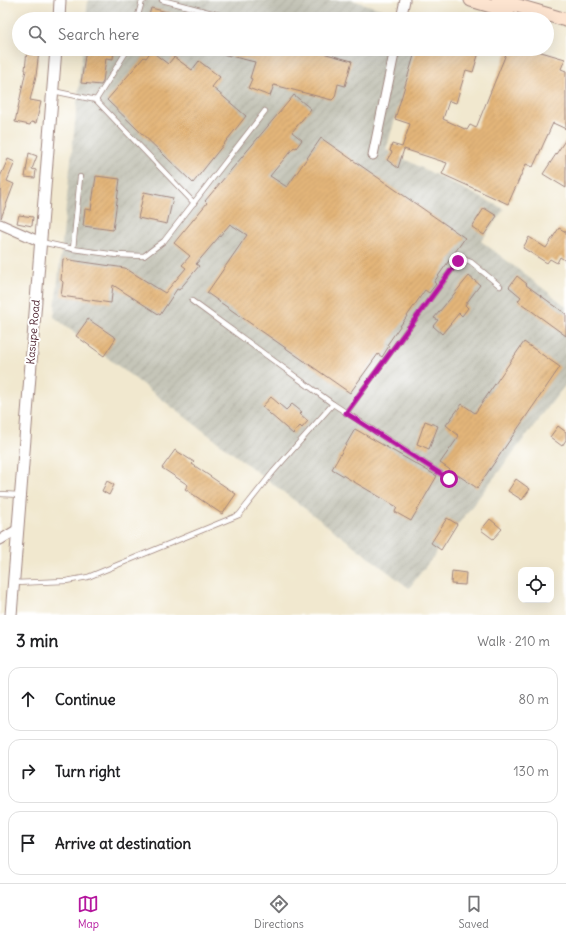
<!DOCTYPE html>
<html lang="en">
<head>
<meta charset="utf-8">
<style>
  body { margin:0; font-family:Delius,sans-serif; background:#f6f6f6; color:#202124 }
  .controls { position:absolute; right:12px; bottom:12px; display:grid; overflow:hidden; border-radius:8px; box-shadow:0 4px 16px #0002 }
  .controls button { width:36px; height:36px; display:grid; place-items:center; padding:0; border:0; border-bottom:1px solid #e0e0e0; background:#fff; color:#202124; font:20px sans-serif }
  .stop { position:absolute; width:12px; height:12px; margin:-9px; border:3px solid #b5179e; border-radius:50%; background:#fff }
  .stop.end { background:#b5179e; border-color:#fff; box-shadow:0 1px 4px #0008 }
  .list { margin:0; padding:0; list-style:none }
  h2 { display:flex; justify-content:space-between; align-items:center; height:52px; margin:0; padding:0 16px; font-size:17px }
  h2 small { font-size:13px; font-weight:400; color:#757577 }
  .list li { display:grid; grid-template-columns:26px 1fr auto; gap:12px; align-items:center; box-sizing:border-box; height:64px; margin:0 8px 8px; padding:0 8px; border:1px solid #e0e0e0; border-radius:12px }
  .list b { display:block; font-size:15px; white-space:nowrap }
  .list em { font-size:13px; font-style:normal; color:#757577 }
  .icon { flex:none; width:22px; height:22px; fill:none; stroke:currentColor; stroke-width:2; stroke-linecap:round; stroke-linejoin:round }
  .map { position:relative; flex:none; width:566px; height:615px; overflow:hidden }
  .search { position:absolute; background:#fff; box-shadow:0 4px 16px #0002; left:12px; right:12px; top:12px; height:44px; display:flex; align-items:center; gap:10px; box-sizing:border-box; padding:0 14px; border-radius:22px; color:#757577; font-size:15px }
  .sheet { height:268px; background:#fff }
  nav { display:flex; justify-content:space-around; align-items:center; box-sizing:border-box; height:56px; border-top:1px solid #e0e0e0; background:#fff; font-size:11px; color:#757577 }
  nav a { display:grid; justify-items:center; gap:2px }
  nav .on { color:#b5179e }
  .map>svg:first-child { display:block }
  .industrial { fill:url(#industrial-furrows) }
  .building { fill:url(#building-hatch) }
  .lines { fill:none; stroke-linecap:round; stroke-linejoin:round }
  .service-casing { stroke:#9e847d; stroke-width:6 }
  .minor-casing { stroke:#9e847d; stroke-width:11 }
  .tertiary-casing { stroke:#9e847d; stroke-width:13 }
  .secondary-casing { stroke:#9e847d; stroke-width:15 }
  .service { stroke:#fff; stroke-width:4.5 }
  .minor { stroke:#fff; stroke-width:9 }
  .tertiary { stroke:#fff; stroke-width:11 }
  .secondary { stroke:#fde4d0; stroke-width:13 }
  .route { stroke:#b5179e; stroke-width:5 }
  .labels { text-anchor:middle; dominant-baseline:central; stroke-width:4; stroke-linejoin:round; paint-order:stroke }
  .street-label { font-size:11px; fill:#4a1f2b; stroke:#fff }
</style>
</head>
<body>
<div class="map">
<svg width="566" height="615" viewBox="0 0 566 615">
  <defs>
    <pattern id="industrial-furrows" width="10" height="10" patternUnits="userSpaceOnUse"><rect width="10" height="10" fill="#c5c5b8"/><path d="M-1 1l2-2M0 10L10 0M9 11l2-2" fill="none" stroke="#aba99e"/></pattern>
    <pattern id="building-hatch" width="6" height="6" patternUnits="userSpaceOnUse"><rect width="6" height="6" fill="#e3b579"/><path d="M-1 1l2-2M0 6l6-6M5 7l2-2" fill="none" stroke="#c49b69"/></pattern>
  </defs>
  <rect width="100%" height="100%" fill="#fff"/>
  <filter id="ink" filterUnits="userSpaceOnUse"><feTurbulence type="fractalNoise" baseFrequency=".025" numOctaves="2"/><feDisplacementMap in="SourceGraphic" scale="8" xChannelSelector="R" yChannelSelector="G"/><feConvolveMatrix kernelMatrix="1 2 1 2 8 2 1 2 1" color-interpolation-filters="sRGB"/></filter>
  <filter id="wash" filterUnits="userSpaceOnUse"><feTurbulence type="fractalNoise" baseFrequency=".012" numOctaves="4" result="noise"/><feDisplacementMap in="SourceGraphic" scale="16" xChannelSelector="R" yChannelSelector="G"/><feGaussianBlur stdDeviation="0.9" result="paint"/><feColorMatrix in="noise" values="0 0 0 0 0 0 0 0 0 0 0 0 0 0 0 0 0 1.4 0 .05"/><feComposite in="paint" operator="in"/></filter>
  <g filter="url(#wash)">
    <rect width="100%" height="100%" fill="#f1e8cf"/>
    <g class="industrial">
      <polygon points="88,0 352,0 413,19 86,19"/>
      <polygon points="83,49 415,49 386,150 504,209 481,241 566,306 566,384 409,588 54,317"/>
    </g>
    <g id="blocks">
      <g class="building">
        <polygon points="151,8 184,16 184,19 148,19"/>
        <polygon points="86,49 114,49 113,59 106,58 103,82 101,85 81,83"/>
        <polygon points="214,49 308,49 352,61 345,86 338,84 335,97 332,100 274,85 270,96 248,88 252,79 250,78 255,62 214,52"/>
        <polygon points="416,49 480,49 473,72 466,70 456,103 449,101 443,119 467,130 470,125 476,128 508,49 531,49 565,59 561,69 566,71 566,129 553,123 533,167 526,164 508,204 442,174 447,163 404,149 398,168 387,160 392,152 390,151 392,144 402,147 410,124 395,119"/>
        <polygon points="27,50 39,51 36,76 30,100 41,102 36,123 31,122 30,125 15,122 26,70 25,70"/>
        <polygon points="151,51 168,64 174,57 192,70 199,61 220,77 212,87 246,116 193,183 107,100 144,57 146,58"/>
        <polygon points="294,95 311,109 292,132 302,140 296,148 294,147 270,176 287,187 321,138 465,238 434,282 436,284 429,293 425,290 387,345 389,346 382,357 378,354 350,393 207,293 247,235 230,224 196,264 199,266 179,290 177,289 160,315 113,285 111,303 61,296 63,282 61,280 63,259 125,268 165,293 186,268 182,265 190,256 174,243 207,203 205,201"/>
        <polygon points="566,139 566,188 543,174"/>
        <polygon points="29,153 37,156 32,169 36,170 35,178 25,177"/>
        <polygon points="8,159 15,162 7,181 14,184 1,218 0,177"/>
        <polygon points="96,176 120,179 113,230 83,226 85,209 91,210"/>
        <polygon points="144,192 173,198 167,224 138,218"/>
        <polygon points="484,208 497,216 484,235 472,227"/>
        <polygon points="19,215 33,217 32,226 17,223"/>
        <polygon points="559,228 566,232 566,261 560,257 557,263 550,259 547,263 523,248 529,237 546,248"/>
        <polygon points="469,276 480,285 465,305 468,308 462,316 459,313 442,334 433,326 438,320 434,318"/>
        <polygon points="517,276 527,284 526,285 566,314 566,336 518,301 521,297 509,287"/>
        <polygon points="88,319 116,338 104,356 76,336"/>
        <polygon points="524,342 560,367 477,488 440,463 459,436 446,425 462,404 475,413"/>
        <polygon points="271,397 286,410 292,404 302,412 300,414 308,421 302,428 300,426 293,434 262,407"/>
        <polygon points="425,421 438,426 429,449 417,444"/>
        <polygon points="558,426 566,432 566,440 562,446 550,437"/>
        <polygon points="355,429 437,476 411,521 395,512 397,507 332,469"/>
        <polygon points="175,450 194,462 192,464 236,494 222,514 185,489 188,485 162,468"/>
        <polygon points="516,479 530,489 522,500 508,491"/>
        <polygon points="107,481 114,485 109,495 102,491"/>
        <polygon points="447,518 457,524 441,550 431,543"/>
        <polygon points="490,519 502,529 493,539 481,530"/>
        <polygon points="452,571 466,573 465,585 451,584"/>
      </g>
    </g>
  </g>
  <g filter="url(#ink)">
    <use href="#blocks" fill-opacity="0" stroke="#9e847d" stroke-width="1"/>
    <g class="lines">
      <g class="service-casing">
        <g id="service">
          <polyline points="162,0 235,19"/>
          <polyline points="137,19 142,1 145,0"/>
          <polyline points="53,91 96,100 194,203"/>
          <polyline points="96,100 128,49"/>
          <polyline points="41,242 73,249 117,255 144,256 164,241 265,111"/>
          <polyline points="73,249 80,177"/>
          <polyline points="192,301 333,404 449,479"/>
          <polyline points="346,413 458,261 463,259 471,262 500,286"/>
          <polyline points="0,494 21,495"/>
          <polyline points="14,583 66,581 88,577 239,515 273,472 333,404"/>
        </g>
      </g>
      <g class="minor-casing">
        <g id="minor">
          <polyline points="401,19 405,0"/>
          <polyline points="373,155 395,49"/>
          <polyline points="0,224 41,242"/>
          <polyline points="0,540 18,529"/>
        </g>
      </g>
      <g class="tertiary-casing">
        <g id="tertiary">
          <polyline points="59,19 60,0"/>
          <polyline points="11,615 56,49"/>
        </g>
      </g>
      <g class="secondary-casing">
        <g id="secondary">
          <polyline points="471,0 508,11"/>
          <polyline points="498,0 566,20"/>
        </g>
      </g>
      <use href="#service" class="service"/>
      <use href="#minor" class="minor"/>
      <use href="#tertiary" class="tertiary"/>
      <use href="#secondary" class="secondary"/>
    </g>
  </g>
  <g class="lines" filter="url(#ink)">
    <polyline class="route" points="449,479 346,413 458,261"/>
  </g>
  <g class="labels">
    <g class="street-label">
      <text transform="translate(33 332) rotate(-85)">Kasupe Road</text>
    </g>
  </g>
</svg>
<div class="controls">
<button><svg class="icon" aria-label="locate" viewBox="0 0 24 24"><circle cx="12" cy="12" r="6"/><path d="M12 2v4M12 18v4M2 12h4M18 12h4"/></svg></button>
</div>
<div class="stop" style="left:449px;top:479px"></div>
<div class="stop end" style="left:458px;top:261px"></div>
<div class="search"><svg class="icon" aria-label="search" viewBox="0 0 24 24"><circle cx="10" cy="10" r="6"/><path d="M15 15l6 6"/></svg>Search here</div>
</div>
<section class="sheet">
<h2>3 min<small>Walk · 210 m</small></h2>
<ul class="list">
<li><svg class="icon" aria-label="ahead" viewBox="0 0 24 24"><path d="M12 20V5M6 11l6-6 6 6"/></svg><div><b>Continue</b></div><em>80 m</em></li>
<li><svg class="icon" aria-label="right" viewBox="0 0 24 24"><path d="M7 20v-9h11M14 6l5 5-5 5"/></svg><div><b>Turn right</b></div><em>130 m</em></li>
<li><svg class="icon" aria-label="arrive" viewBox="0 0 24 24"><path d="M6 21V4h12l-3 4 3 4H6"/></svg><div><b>Arrive at destination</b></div></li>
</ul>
</section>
<nav>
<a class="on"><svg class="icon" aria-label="map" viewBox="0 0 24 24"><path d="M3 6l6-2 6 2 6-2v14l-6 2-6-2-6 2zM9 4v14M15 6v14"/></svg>Map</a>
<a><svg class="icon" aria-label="directions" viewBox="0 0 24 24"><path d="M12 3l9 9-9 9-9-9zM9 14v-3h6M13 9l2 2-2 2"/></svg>Directions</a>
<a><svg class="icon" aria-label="saved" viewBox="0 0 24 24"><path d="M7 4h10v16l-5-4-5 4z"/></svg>Saved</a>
</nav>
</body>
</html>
